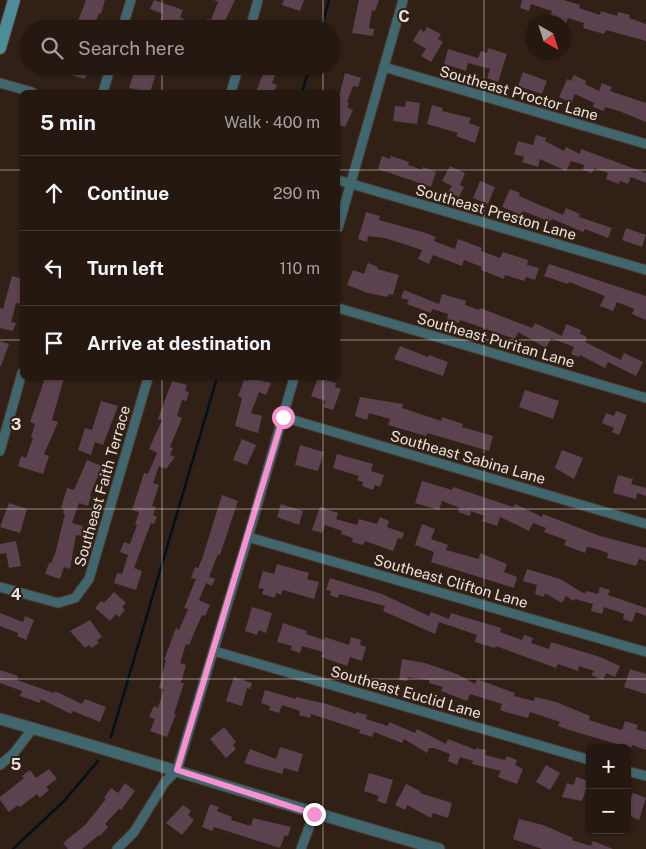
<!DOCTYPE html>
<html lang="en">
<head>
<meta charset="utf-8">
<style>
  body { margin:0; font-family:"Public Sans",sans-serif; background:#2d2119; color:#f1f3f6 }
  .controls { position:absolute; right:15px; bottom:15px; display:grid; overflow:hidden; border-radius:8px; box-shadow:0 1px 4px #0004 }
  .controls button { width:45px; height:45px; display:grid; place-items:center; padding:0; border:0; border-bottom:1px solid #423730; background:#251810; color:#f1f3f6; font:25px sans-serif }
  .compass { position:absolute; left:526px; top:15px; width:45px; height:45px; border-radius:50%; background:#251810; box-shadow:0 1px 4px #0004; rotate:141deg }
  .stop { position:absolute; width:15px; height:15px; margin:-11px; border:4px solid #f790ce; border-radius:50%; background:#fff }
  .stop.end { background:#f790ce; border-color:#fff; box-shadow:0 1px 5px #0008 }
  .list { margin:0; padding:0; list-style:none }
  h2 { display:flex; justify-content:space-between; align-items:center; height:65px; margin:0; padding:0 20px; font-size:21px }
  h2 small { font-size:16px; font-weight:400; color:#a3a09f }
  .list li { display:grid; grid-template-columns:32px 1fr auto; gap:15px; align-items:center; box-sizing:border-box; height:75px; padding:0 20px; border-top:1px solid #423730 }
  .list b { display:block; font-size:19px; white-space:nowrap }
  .list em { font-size:16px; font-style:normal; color:#a3a09f }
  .icon { flex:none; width:28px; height:28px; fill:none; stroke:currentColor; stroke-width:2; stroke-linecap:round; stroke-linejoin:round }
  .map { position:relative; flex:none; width:646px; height:849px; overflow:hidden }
  .search { position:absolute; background:#251810; box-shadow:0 1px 4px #0004; left:20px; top:20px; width:320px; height:55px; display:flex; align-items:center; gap:12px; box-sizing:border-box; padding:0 18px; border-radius:28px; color:#a3a09f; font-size:19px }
  .panel { position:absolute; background:#251810; box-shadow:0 1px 4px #0004; left:20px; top:90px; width:320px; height:290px; border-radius:8px }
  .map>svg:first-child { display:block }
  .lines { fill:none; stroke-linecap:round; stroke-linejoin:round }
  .stream { stroke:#00111e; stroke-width:2.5 }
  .building { fill:#5b424e }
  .minor-casing { stroke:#4b3b31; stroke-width:11 }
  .tertiary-casing { stroke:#4b3b31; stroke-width:13 }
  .secondary-casing { stroke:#4b3b31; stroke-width:14 }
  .minor { stroke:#41676e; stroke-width:9 }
  .tertiary { stroke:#41676e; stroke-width:11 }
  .secondary { stroke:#4d8d99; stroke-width:12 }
  .route { stroke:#f790ce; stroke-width:6 }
  .grid { fill:none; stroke:#ece1da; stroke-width:1; stroke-opacity:0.55 }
  .labels { text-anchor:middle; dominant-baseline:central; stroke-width:4; stroke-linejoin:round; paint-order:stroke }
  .street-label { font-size:15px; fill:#ece1da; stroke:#312016 }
  .grid-label { font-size:16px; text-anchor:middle; font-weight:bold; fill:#ece1da; stroke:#312016; stroke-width:4; stroke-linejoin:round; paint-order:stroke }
</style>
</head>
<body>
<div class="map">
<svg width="646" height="849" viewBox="0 0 646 849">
  <rect width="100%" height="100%" fill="#312016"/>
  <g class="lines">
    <g class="stream">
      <polyline points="321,29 329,0"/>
      <polyline points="302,92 310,66"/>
      <polyline points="111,737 217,378"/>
      <polyline points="13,849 64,801 98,761"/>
    </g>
  </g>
  <g class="building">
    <polygon points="86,0 105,0 101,14 99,13 93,29 75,29"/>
    <polygon points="154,0 183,10 180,17 184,19 180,29 157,29 163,14 150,9"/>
    <polygon points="214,0 235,0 224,23 237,26 237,29 204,29 207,19 211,20 218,2"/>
    <polygon points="284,0 304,0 300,11 282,5"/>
    <polygon points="359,0 379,0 375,11 372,10 369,28 374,29 373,36 352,33"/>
    <polygon points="522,0 564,0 580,5 579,8 600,15 601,11 617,16 618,12 630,15 629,18 646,24 646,41 606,30 604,34 583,28 584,23 568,18 566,23 550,17 552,11 531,4 529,11 520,8"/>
    <polygon points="427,27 441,34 438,39 443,42 431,62 421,56 426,49 413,41 420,29 424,32"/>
    <polygon points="488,48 507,54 498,82 487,78 490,69 468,63 466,71 444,64 448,49 478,58 481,51 487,53"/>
    <polygon points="70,66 89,66 85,79 67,74"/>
    <polygon points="136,66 158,68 150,92 129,88"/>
    <polygon points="266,66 279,66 272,83 277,85 274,92 256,92"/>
    <polygon points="523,72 547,81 542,94 518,86"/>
    <polygon points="345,73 361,78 358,87 353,86 347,102 349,103 347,107 353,110 345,127 338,124 338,101"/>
    <polygon points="574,75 586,81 585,84 599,91 602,83 612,87 610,91 646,103 646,122 619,111 605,107 604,111 593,107 594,103 575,94 571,103 559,97 567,79 571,81"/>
    <polygon points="406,101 420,103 417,124 393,121 395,106 405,107"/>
    <polygon points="432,105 443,108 442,111 471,118 469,123 480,127 475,143 456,136 458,133 427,124"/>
    <polygon points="536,135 546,138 545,141 564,151 566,147 580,154 581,149 646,173 646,183 631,177 628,184 620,181 619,184 606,179 608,173 594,168 592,173 583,170 584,165 571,161 566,171 540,159 538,167 522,162 524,157 514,154 518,141 533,145"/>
    <polygon points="382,156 390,159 391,156 409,162 408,165 422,170 423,167 436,172 431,187 378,169"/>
    <polygon points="450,166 465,173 460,185 464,187 459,197 448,192 452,186 442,181"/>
    <polygon points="480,181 495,187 488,204 473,198"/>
    <polygon points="510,189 520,193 519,196 563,215 566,208 580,214 579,217 612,228 608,238 585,229 583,232 552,219 550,222 523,211 521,215 502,207"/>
    <polygon points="366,212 380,216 379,220 426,233 436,237 434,241 455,249 458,239 482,248 481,251 500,258 503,252 528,260 527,265 539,268 535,280 526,277 524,281 505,275 504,279 481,270 482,267 464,260 462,266 433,255 429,264 418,259 422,250 385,238 368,236 367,242 358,239"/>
    <polygon points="626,228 646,235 642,247 622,240"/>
    <polygon points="368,263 378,267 377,269 399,275 393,295 389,294 388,297 368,293 347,285 353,270 364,274"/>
    <polygon points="549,264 646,296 646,320 632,314 634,309 617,302 613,311 600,306 605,296 569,282 568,284 544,276"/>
    <polygon points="12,276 22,279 21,304 16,303 11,322 16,323 13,331 0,328 0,308 3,309"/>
    <polygon points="404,290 439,304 442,294 466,301 465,305 479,310 480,308 532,328 535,323 562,336 566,324 581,330 580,334 587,337 585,342 621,360 624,353 643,362 636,376 608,362 605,368 580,355 579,357 571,354 574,347 551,338 546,348 518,332 515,339 460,320 459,323 447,319 448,314 432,309 431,313 407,304 409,300 401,298"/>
    <polygon points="0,341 9,344 1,366 0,366"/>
    <polygon points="400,346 428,357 429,355 448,362 443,376 394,359"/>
    <polygon points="45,378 64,378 52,420 58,422 44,454 49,456 43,474 18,466 21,456 26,458 33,438 31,437 35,424 30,422"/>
    <polygon points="250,378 271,383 266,395 259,392 251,413 262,416 258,433 235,426 242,398 238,396 244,380 248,381"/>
    <polygon points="318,378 336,383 335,387 341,389 333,410 323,407 326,401 311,396"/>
    <polygon points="172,381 187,385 185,391 189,392 186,401 182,400 177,416 182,418 170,447 173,448 170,455 175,457 166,469 159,466 153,483 159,485 152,506 156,507 153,515 157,517 154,524 151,523 134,568 142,571 136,590 114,583 117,573 122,574 128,555 120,552 124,542 130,544 137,525 135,524 139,512 132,510 144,473 148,474 157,453 149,449 162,420 158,419"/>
    <polygon points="525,390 559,401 553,419 519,407"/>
    <polygon points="360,397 403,404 402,408 441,421 442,417 463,424 462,427 493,436 489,451 427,433 426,436 388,425 390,419 369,413 367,420 355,416"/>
    <polygon points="101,401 118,406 103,445 95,442 91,455 78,450 85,428 92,430"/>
    <polygon points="616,411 627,415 619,435 612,432 614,428 602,423 606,413 614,416"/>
    <polygon points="242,439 256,445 247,465 233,460"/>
    <polygon points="300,445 324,452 318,471 295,465"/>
    <polygon points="562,450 583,458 574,479 555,468"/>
    <polygon points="337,454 373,464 371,471 384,475 380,487 375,485 373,490 362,486 363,482 357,480 359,476 333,468"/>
    <polygon points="87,460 102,466 90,495 91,496 88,506 79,503 72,523 83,526 81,536 76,535 70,569 64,567 60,579 45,574 49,563 51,563 55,554 65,514 63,513 64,509 61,508 67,488 74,490"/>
    <polygon points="618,475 633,479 631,484 646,488 646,496 637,493 636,499 613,493"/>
    <polygon points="422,481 452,490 453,487 513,507 515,504 542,517 543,514 600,536 646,548 646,561 639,559 636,566 607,558 608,553 590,547 587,547 585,553 564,545 566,540 544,532 546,528 533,523 529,531 500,517 497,526 482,521 484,516 471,511 470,516 458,512 460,508 442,501 439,510 415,503"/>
    <polygon points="222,495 238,501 220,555 218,554 209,577 215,579 212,586 206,583 199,600 210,605 205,616 202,615 189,645 186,644 180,663 186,665 181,683 184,683 174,714 176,714 167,737 150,731 155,719 149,717 154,706 158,708 164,689 159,688 166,660 164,660 176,628 179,630 188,609 184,608 196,579 191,578 195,567 198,568 202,559"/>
    <polygon points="9,503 27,509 20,533 0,527"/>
    <polygon points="281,504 303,511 299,525 277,517"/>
    <polygon points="320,507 338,513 336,519 357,525 359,519 377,524 380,517 389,521 387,527 404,533 402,539 398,538 393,551 365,541 363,545 352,542 353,538 341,534 342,531 325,525 322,533 312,530"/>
    <polygon points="422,524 435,529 431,539 448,545 446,550 479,559 480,553 507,564 504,572 517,577 514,588 431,562 434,552 415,545"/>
    <polygon points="16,541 21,566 9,568 6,553 0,554 0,544"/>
    <polygon points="277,564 309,573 307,579 319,582 314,599 283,590 281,595 276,593 275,598 262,594 264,589 258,588 263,571 274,574"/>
    <polygon points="527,569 560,579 585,594 586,591 598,594 600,587 610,590 608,595 646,608 646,616 636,612 632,622 623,619 624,614 604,607 602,614 591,611 593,604 575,599 574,601 566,596 562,603 545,593 544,597 535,594 537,585 523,581"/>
    <polygon points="330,578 382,594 429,616 431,612 449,619 451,613 501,628 500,632 522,640 524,635 533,638 531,643 549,649 551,642 600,657 620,666 615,677 606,673 603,680 591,675 594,671 579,666 578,671 558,664 556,668 496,646 495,648 475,642 477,635 439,622 435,634 383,611 385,606 339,594 338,598 330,595 331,591 326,590"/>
    <polygon points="114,592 126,603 122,607 125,610 119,617 116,614 110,621 95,608 101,601 104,603"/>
    <polygon points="252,607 272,613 266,633 259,630 257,635 245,631"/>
    <polygon points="0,613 23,622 25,616 34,620 26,640 17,636 18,633 0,626"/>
    <polygon points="90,620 102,637 97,640 99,643 91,648 89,645 85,648 70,631"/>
    <polygon points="283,623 307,631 306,634 324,640 325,637 349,645 351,637 361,640 360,645 366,647 362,661 350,657 347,666 321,657 323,652 302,646 300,653 291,650 292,646 277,642"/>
    <polygon points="402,659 425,663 457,674 475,684 477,679 515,693 514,696 534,701 535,697 556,702 590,716 589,720 611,727 622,730 625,721 638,725 636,729 646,732 646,750 632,745 631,748 569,730 558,726 560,722 530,712 528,718 509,713 500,710 502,704 470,694 467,701 441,691 443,687 429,683 429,680 408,677 407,681 399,680"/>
    <polygon points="630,669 646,674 646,694 624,687"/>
    <polygon points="0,670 18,676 17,680 54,693 55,691 82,704 85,699 106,707 100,722 73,711 71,714 41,699 40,703 20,696 22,691 0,683"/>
    <polygon points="234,677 252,683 250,689 247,688 242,706 226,701"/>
    <polygon points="265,690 296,699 296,697 327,704 356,714 356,712 367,715 366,719 388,726 389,722 415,733 417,729 446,744 448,739 476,750 476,748 486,750 485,755 505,760 507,756 517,760 515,765 523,769 517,784 498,777 501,771 472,764 473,761 460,757 457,765 448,761 450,754 434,748 429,748 427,753 404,739 402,743 374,732 372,737 359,733 360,730 311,714 310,718 299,715 300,711 282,705 279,713 269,710 270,706 261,703"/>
    <polygon points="224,727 236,742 233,745 236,749 226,758 210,739"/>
    <polygon points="280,747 303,754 298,772 284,768 282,774 244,763 250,749 276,759"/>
    <polygon points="546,765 560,773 550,790 536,782"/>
    <polygon points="49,769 57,779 46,787 49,790 40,798 37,794 20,807 18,805 9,812 0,800 0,797 24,778 22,776 30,770 36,778"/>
    <polygon points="369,773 393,780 386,804 377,801 379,796 364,791"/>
    <polygon points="576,777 589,781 582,801 562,797 567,783 574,785"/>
    <polygon points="125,783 135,791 121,810 119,809 105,824 108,827 100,836 99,835 82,849 68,849 63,843 85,825 106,799 104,798 111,788 118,793"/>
    <polygon points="406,784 420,791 420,793 452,803 448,818 433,813 431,818 407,805 405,810 395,805"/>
    <polygon points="633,793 646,798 639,820 627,815 627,802 629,803"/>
    <polygon points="210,804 219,807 217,811 232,817 231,820 251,826 253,818 291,827 288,836 285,835 280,848 214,827 212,831 202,827"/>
    <polygon points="183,805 191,811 188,815 194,820 182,835 166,823"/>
    <polygon points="519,819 543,825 573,838 572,840 591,846 593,841 613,849 542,849 513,839"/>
  </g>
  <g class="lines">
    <g class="minor-casing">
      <g id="minor">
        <polyline points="122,29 131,0"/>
        <polyline points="250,29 258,0"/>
        <polyline points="384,67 646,144"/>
        <polyline points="0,83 32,92"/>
        <polyline points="103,92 111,66"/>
        <polyline points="231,92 239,66"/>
        <polyline points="338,180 646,270"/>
        <polyline points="338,228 403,0"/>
        <polyline points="338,308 646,398"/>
        <polyline points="283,417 646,524"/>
        <polyline points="0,451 22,373"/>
        <polyline points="248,537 646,652"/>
        <polyline points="0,587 58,603 75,598 89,579 148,378"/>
        <polyline points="214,651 590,760"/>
        <polyline points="0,765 14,753 33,728"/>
        <polyline points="627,771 646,776"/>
        <polyline points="117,849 134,832 165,782 177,770 248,537 294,378"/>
        <polyline points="301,849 314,814"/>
      </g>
    </g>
    <g class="tertiary-casing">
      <path id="tertiary" d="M0,719C147,760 292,808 439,849"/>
    </g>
    <g class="secondary-casing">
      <polyline id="secondary" points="0,48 14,0"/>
    </g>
    <use href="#minor" class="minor"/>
    <use href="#tertiary" class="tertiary"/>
    <use href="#secondary" class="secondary"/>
  </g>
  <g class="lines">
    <polyline class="route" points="283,417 177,770 314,814"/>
  </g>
  <path class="grid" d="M162,0V29M323,0V29M484,0V849M162,66V92M323,66V92M0,170H22M338,170H646M0,340H22M338,340H646M162,378V849M323,378V849M0,509H646M0,679H646"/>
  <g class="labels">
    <g class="street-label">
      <text transform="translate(519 93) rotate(16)">Southeast Proctor Lane</text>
      <text transform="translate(496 212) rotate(16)">Southeast Preston Lane</text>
      <text transform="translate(496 340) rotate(16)">Southeast Puritan Lane</text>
      <text transform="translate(468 457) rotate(16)">Southeast Sabina Lane</text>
      <text transform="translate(102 486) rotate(-74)">Southeast Faith Terrace</text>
      <text transform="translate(451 581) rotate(16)">Southeast Clifton Lane</text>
      <text transform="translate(406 692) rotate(16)">Southeast Euclid Lane</text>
    </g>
  </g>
  <g class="grid-label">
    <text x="404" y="22">C</text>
    <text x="16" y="430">3</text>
    <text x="16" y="600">4</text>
    <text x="16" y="770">5</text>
  </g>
</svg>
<div class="controls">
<button>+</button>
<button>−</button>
</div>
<svg class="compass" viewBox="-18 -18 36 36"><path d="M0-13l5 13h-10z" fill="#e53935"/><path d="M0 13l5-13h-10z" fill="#a3a09f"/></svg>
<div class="stop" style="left:283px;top:417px"></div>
<div class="stop end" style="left:314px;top:814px"></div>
<div class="search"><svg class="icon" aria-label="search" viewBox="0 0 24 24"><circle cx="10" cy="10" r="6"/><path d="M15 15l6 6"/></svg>Search here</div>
<section class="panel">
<h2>5 min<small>Walk · 400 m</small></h2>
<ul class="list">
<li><svg class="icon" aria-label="ahead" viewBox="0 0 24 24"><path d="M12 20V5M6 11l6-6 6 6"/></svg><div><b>Continue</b></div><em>290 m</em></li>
<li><svg class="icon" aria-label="left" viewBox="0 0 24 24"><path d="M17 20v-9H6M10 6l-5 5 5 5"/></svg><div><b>Turn left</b></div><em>110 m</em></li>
<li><svg class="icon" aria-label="arrive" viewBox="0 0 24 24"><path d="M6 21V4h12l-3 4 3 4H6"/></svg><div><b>Arrive at destination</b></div></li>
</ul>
</section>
</div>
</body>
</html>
